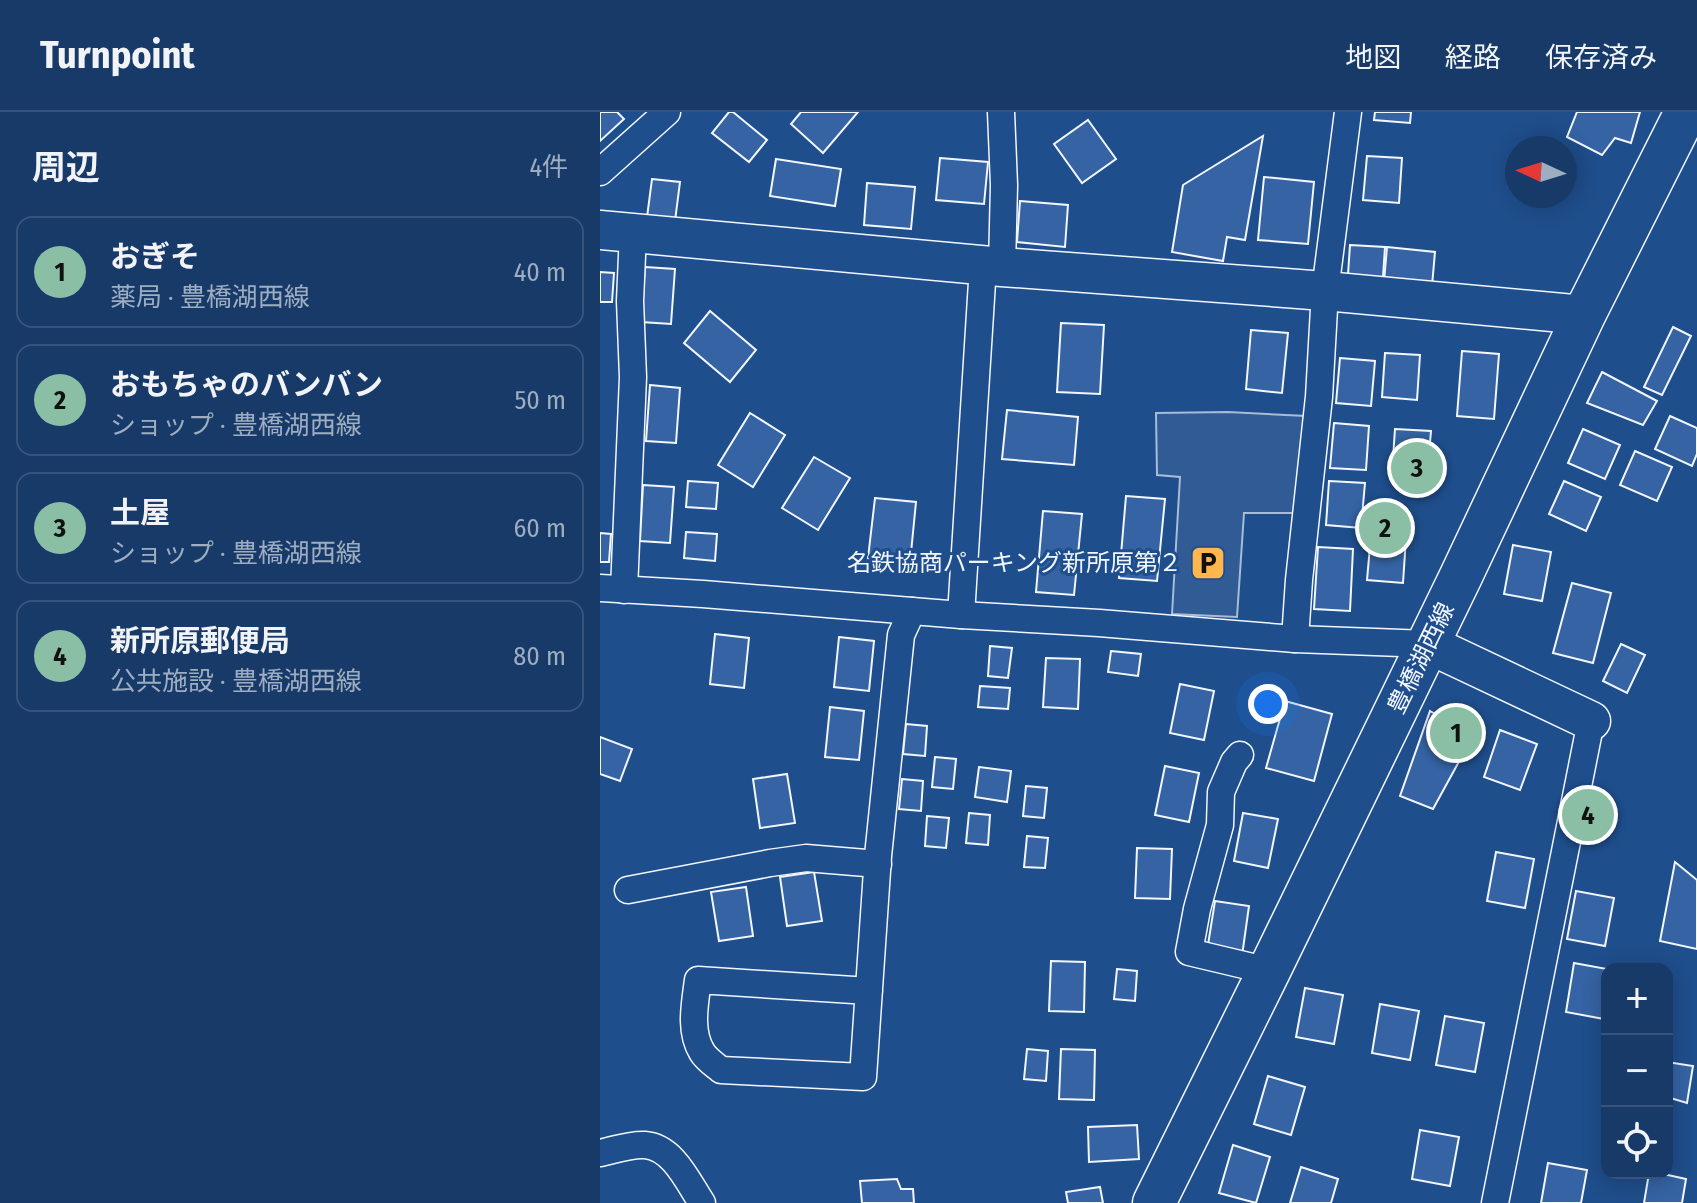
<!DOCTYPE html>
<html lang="ja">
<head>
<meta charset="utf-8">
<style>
  body { margin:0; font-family:"Fira Sans Condensed","Noto Sans JP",sans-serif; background:#244571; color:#f1f3f6 }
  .controls { position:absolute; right:24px; bottom:24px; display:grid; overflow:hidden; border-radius:16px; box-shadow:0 4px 20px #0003 }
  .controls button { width:72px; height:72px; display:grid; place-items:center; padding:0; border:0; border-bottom:2px solid #36547d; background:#173a69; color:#f1f3f6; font:40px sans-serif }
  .compass { position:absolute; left:905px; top:24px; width:72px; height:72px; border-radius:50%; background:#173a69; box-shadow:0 4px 20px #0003; rotate:274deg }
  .you { position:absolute; left:668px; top:592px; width:28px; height:28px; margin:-20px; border:6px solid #fff; border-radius:50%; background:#1a73e8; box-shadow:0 0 0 12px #1a73e833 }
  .badge { display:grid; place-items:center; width:52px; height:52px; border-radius:50%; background:#8abfa5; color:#111; font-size:26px; font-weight:700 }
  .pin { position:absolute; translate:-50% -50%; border:4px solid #fff; box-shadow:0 2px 8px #0006 }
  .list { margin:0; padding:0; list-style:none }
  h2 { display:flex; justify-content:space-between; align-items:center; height:104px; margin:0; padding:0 32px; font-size:34px }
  h2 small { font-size:26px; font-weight:400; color:#9eadc0 }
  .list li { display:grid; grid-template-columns:52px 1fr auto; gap:24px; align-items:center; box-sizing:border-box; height:112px; margin:0 16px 16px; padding:0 16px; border:2px solid #36547d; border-radius:16px }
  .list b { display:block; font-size:30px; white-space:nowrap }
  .list p { margin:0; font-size:26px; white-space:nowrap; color:#9eadc0 }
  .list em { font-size:26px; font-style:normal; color:#9eadc0 }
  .icon { flex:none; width:44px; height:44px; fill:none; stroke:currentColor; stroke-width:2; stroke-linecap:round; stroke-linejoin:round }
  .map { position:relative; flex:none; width:1097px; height:1091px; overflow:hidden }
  header { display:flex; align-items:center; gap:48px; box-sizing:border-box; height:112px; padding:0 40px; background:#173a69; border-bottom:2px solid #36547d }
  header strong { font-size:38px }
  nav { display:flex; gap:44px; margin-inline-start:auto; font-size:28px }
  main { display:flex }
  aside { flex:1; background:#173a69 }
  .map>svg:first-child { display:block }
  .built { fill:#305b95; stroke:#a8bbd7; stroke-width:2 }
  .building { fill:#3563a3; stroke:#f2f6ff; stroke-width:2 }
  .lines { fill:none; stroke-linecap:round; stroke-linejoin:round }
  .street-casing { stroke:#f2f6ff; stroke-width:29 }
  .secondary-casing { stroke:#f2f6ff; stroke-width:41 }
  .primary-casing { stroke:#f2f6ff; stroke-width:45 }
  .street { stroke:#1f4e8c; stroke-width:26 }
  .secondary { stroke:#1f4e8c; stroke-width:38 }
  .primary { stroke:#1f4e8c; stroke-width:42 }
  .labels { text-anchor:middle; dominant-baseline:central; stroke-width:6; stroke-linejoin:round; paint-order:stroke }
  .poi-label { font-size:24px; fill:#f2f6ff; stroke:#1f4e8c; text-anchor:end }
  .street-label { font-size:24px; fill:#f2f6ff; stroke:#1f4e8c }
</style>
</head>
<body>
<header>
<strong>Turnpoint</strong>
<nav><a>地図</a><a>経路</a><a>保存済み</a></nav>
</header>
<main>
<aside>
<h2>周辺<small>4件</small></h2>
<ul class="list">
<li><span class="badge">1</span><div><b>おぎそ</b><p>薬局 · 豊橋湖西線</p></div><em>40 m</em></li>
<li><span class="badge">2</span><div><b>おもちゃのバンバン</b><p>ショップ · 豊橋湖西線</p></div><em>50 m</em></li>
<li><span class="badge">3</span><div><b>土屋</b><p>ショップ · 豊橋湖西線</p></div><em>60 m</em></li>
<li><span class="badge">4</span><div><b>新所原郵便局</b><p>公共施設 · 豊橋湖西線</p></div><em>80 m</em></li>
</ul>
</aside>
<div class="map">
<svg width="1097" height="1091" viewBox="0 0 1097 1091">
  <rect width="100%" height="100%" fill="#1f4e8c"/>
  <polygon class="built" points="628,300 706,304 697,401 644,401 637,505 572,502 580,365 557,363 556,301"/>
  <g class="building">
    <polygon points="0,0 17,0 24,7 0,29"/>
    <polygon points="129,0 133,0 167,28 149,50 112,21"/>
    <polygon points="201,0 258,0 223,41 191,12"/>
    <polygon points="775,0 811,0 810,11 774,8"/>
    <polygon points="977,0 1040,0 1031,31 1015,26 1002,43 967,25"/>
    <polygon points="488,8 516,47 482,71 454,32"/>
    <polygon points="663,24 645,128 627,125 623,149 572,140 583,73"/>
    <polygon points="767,44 802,46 799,91 763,88"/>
    <polygon points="340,46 388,50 384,92 336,88"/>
    <polygon points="176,47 241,57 235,94 170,84"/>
    <polygon points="664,65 714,70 708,132 658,128"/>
    <polygon points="52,67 80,70 74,117 46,113"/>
    <polygon points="267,71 315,75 311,117 264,113"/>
    <polygon points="420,89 468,93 465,135 417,130"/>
    <polygon points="750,133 785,135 782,180 747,177"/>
    <polygon points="787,135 835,140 831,185 783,181"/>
    <polygon points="45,155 75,157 71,212 41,210"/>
    <polygon points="0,160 14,161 12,190 0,190"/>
    <polygon points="110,199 156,238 130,270 84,231"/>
    <polygon points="461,211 504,213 500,282 457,280"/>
    <polygon points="1073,215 1091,224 1062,283 1044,275"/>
    <polygon points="651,218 688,221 682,281 646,277"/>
    <polygon points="862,239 899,242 894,307 857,304"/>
    <polygon points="785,241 820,243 817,288 782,285"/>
    <polygon points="740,246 775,249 771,294 736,291"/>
    <polygon points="1002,260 1057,289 1043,313 987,291"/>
    <polygon points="50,273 80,276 76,331 46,329"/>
    <polygon points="407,298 478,305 474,353 402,347"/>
    <polygon points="150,301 185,323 153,375 118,353"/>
    <polygon points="1070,304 1097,316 1097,342 1092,354 1055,337"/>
    <polygon points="734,311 769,314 766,358 730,356"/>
    <polygon points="795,317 831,319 827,364 792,361"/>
    <polygon points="983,317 1020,333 1005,367 968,351"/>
    <polygon points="1035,339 1072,355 1057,389 1020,373"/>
    <polygon points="214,345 250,366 218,418 182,396"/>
    <polygon points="88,369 118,371 116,397 86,395"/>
    <polygon points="729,369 765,371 761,416 726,413"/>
    <polygon points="964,369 1001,385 986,419 949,402"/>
    <polygon points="43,373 74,375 70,431 40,429"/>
    <polygon points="526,384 565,387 557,469 519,466"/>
    <polygon points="275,386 316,390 310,451 268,446"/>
    <polygon points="443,399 482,402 474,483 436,480"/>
    <polygon points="86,420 117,422 115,449 84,446"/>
    <polygon points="0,421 11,422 9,450 0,450"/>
    <polygon points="771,423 806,426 803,471 767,468"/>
    <polygon points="913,433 951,440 942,489 904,482"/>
    <polygon points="718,435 753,437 750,499 714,497"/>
    <polygon points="972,471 1011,481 993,551 953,541"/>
    <polygon points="115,522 149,526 144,576 110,572"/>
    <polygon points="239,525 274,529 269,579 234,575"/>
    <polygon points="1021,532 1045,543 1027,581 1003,569"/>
    <polygon points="390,534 412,536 408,566 388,564"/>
    <polygon points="511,539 541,542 538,564 508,560"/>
    <polygon points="446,546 480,547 478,597 443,595"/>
    <polygon points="580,572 614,579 604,628 570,621"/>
    <polygon points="380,574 410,576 408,597 378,595"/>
    <polygon points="685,589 732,602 714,669 666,656"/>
    <polygon points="230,595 264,599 259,648 225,645"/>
    <polygon points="830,599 873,624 833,697 800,684"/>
    <polygon points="306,612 327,614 325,644 303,642"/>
    <polygon points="900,618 937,632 920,678 884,665"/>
    <polygon points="0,625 32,637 20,669 0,662"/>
    <polygon points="335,645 356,647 353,677 332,675"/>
    <polygon points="565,654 599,661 589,710 555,703"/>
    <polygon points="379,655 411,659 407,690 375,685"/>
    <polygon points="187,662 195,711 160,716 153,667"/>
    <polygon points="302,667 323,669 321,699 299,697"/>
    <polygon points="426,674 447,676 444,706 423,704"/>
    <polygon points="369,701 390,703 388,733 366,731"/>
    <polygon points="643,701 678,707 668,756 634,749"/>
    <polygon points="327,704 349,706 346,736 325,734"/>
    <polygon points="427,724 448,726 445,756 424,755"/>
    <polygon points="537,736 572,737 570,787 535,786"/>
    <polygon points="896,740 934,747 925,796 887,789"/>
    <polygon points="1075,750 1097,768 1097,837 1060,829"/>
    <polygon points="214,760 222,809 187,814 180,765"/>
    <polygon points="146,775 153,824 119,829 111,780"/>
    <polygon points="976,779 1014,786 1005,834 967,827"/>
    <polygon points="615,789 649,794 642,844 607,839"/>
    <polygon points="451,849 485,850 484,900 449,899"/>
    <polygon points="974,851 1007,857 1007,888 1004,907 966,900"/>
    <polygon points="517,857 537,859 535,889 514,887"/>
    <polygon points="705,876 743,883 734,932 696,925"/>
    <polygon points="780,892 819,899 810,948 772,941"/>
    <polygon points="845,904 884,911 875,960 836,953"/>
    <polygon points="427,937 448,939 446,969 424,967"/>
    <polygon points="461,937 495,938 494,988 459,987"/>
    <polygon points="1067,950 1093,954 1087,991 1067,985"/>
    <polygon points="668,964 705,975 691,1023 654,1012"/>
    <polygon points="537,1013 539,1047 489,1050 488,1015"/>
    <polygon points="820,1018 859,1025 850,1074 812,1067"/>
    <polygon points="633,1033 670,1045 656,1091 619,1081"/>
    <polygon points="948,1051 987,1058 981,1091 941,1091"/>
    <polygon points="701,1055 738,1067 731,1091 690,1091"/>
    <polygon points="1049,1061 1059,1061 1086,1067 1082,1091 1044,1091"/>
    <polygon points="297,1067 301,1077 313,1077 314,1091 262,1091 260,1069"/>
    <polygon points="500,1075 503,1091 468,1091 466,1080"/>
  </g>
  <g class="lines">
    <g class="street-casing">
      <g id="street">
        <polyline points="401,0 404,73 402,155"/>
        <polyline points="0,60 67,0"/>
        <polyline points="0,476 103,482 361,503 499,511 695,527 828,532"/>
        <polyline points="24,478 33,265 30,189 33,121"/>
        <polyline points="361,503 383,154"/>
        <polyline points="695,527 699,468 719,285 725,179 748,0"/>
        <polyline points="640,643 634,650 621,680 620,713 597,797 589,840 669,859"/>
        <polyline points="28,778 170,751 206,746 278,752"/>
        <path d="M269,879L98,868C95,891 89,919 102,940C106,947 115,953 121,958L263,965L278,744L301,523L312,499"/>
        <path d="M0,1041C14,1038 30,1032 45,1033C73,1035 88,1070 102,1091"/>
        <polyline points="895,1091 991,609"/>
      </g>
    </g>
    <g class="secondary-casing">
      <g id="secondary">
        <polyline points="0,118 402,155 725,179 984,203"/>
        <polyline points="828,532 991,609"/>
      </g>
    </g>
    <g class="primary-casing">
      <polyline id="primary" points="554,1091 669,859 861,464 984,203 1086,0"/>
    </g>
    <use href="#street" class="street"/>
    <use href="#secondary" class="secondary"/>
    <use href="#primary" class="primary"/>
  </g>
  <defs>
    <g id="parking-square" transform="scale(1.8)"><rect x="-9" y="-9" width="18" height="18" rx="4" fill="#ffb74d" stroke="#1f4e8c"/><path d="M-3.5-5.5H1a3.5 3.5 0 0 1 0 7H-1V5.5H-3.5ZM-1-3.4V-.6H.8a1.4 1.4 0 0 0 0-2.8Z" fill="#111"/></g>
  </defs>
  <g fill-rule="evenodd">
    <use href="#parking-square" x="608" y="451"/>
  </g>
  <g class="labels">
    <g class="poi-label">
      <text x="582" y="451">名鉄協商パーキング新所原第２</text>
    </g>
    <g class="street-label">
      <text transform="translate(821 546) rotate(-64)">豊橋湖西線</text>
    </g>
  </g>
</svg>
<div class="controls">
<button>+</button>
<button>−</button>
<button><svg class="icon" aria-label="locate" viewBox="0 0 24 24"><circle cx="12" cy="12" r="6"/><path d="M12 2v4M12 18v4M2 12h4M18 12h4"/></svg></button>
</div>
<svg class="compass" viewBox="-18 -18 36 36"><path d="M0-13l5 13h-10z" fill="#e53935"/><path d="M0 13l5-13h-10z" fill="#9eadc0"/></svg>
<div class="you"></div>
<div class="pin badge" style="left:856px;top:621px">1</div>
<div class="pin badge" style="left:785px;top:416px">2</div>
<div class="pin badge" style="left:817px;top:356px">3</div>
<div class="pin badge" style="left:988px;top:703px">4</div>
</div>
</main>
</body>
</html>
